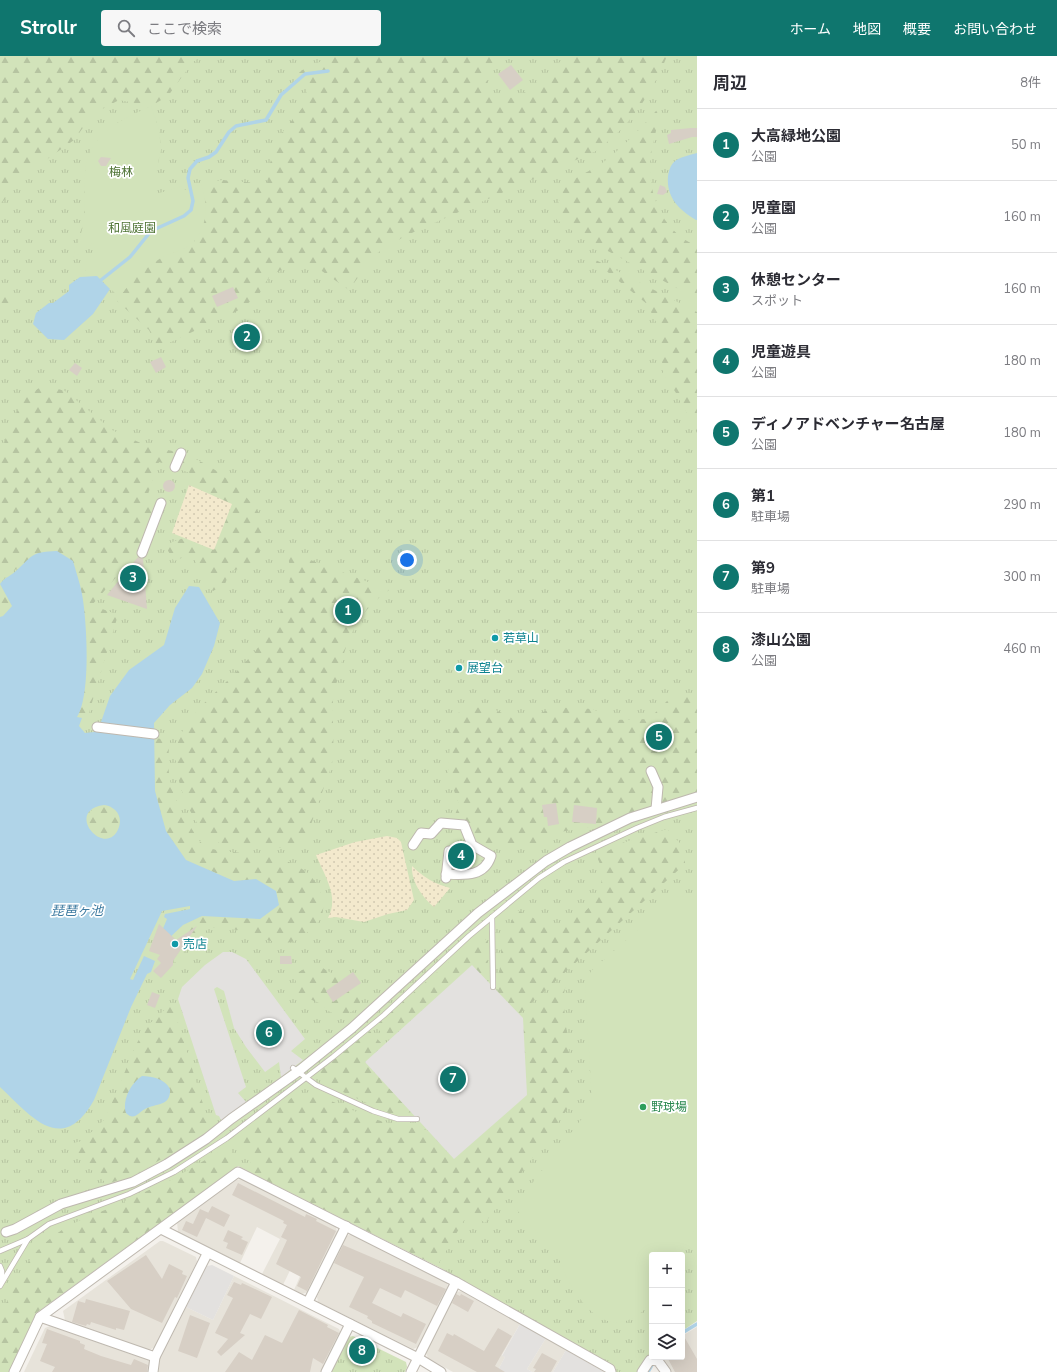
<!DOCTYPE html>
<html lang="ja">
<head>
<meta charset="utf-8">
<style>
  body { margin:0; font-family:"Nunito Sans","Noto Sans JP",sans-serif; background:#f7f7f7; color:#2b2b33 }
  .controls { position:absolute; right:12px; bottom:12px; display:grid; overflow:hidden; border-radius:4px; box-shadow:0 4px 16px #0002 }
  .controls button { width:36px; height:36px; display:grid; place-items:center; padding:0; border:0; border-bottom:1px solid #e1e1e2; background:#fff; color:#2b2b33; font:20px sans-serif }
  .you { position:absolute; left:407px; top:504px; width:14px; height:14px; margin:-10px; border:3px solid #fff; border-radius:50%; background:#1a73e8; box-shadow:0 0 0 6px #1a73e833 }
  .badge { display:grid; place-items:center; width:26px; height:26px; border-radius:50%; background:#0f766e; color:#fff; font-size:13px; font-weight:700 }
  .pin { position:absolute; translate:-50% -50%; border:2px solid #fff; box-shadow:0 1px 4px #0006 }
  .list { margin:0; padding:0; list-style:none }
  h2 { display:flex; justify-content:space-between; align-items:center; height:52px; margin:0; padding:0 16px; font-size:17px }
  h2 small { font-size:13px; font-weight:400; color:#7c7c81 }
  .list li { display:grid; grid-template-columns:26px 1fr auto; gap:12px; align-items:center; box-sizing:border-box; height:72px; padding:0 16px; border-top:1px solid #e1e1e2 }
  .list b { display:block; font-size:15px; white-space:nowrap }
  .list p { margin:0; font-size:13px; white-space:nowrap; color:#7c7c81 }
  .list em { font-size:13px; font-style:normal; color:#7c7c81 }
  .icon { flex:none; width:22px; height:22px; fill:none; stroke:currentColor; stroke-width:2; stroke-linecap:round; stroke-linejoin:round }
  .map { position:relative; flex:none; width:697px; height:1316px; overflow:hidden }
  header { display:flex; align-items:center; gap:24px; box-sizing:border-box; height:56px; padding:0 20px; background:#0f766e; color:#fff }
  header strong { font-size:19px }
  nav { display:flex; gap:22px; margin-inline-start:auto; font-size:14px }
  .search { width:280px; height:36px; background:#f7f7f7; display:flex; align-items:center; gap:10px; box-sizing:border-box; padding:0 14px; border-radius:4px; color:#7c7c81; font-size:15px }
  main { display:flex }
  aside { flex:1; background:#fff }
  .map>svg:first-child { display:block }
  .residential { fill:#e7e3da }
  .grass { fill:url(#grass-tufts) }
  .forest { fill:url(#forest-firs) }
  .sand { fill:url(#sand-dots) }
  .garden { fill:#d2e3ba }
  .parking { fill:#e3e1df }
  .water { fill:#b0d4e8; fill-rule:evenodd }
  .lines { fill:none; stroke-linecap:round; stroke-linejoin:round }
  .stream { stroke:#b0d4e8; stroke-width:3.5 }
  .building { fill:#d7cfc5 }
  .lane-casing { stroke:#beb8af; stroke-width:6 }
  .street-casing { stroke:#beb8af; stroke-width:11 }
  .lane { stroke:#fff; stroke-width:4.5 }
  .street { stroke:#fff; stroke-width:9 }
  .culture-dot { fill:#0f9aa8; stroke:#fff; stroke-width:1.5 }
  .leisure-dot { fill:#2e9e5b; stroke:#fff; stroke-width:1.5 }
  .labels { text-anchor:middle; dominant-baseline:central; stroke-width:3.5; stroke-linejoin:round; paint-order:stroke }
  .park-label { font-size:12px; fill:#4e7334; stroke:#fff }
  .culture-label { font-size:12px; fill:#0d838f; stroke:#fff; text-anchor:start }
  .leisure-label { font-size:12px; fill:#27864d; stroke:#fff; text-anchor:start }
  .water-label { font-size:13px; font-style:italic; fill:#3d7aa0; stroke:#fff }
</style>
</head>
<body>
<header>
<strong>Strollr</strong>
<div class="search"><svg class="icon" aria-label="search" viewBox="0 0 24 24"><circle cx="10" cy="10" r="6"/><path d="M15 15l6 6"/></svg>ここで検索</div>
<nav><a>ホーム</a><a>地図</a><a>概要</a><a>お問い合わせ</a></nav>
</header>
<main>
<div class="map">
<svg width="697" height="1316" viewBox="0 0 697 1316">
  <defs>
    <pattern id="grass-tufts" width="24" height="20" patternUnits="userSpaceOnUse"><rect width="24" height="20" fill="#d2e3ba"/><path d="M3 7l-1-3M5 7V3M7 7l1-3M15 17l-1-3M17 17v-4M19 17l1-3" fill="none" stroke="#b6c4a1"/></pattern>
    <pattern id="forest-firs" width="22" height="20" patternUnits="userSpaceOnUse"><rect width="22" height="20" fill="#d2e3ba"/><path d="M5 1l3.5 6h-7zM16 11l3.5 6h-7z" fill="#b6c4a1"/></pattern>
    <pattern id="sand-dots" width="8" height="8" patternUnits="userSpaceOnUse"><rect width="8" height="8" fill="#f3e9cd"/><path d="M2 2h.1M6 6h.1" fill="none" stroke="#d2c9b1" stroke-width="1.8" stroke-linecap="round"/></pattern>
  </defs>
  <rect width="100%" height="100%" fill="#f4f1ec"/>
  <g class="residential">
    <polygon points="242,1123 336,1170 337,1177 308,1236 302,1238 294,1234 304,1211 294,1206 283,1229 262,1218 280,1183 257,1171 240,1207 178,1176 177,1166 236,1124"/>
    <polygon points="352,1178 447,1226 448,1231 418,1291 413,1293 318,1246 317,1241 346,1180"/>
    <polygon points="160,1185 163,1185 196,1201 197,1206 155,1291 149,1294 65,1264 63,1255"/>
    <polygon points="234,1220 339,1273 341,1278 322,1316 156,1316 157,1308 186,1251 213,1264"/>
    <polygon points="463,1235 520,1268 502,1299 505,1301 497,1316 453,1316 428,1302 426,1297 456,1236"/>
    <polygon points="50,1270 148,1304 151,1309 150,1316 24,1316 45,1272"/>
    <polygon points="697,1271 697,1316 669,1316 661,1303 662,1301 682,1301 682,1280"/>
    <polygon points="546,1282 566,1294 553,1316 532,1316 527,1313"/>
  </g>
  <g class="grass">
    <polygon points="0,0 697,0 697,1265 682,1275 682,1199 652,1199 652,1300 638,1316 616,1316 615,1311 437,1210 238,1110 36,1257 9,1316 0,1316"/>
    <polygon points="353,1280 406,1306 407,1311 405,1316 329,1316 348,1281"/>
  </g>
  <g class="forest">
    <polygon points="0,0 201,0 192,7 168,40 151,50 159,73 161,93 156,117 156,139 79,180 84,166 85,117 111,70 151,50 119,44 93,58 74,84 25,119 0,149"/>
    <path d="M327,0H502L485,16C488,39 496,41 518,42L567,0H667C652,38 629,71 596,95L405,180L374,199L349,234L319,213L302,208L288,210L270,220L258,240L237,255L158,292L149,274L117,245C129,226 147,207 168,197C177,194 186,194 193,187C201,179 206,147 204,136C204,134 202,131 201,128L222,124L267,128C269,111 272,92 282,77C290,65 301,56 308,43L305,26L297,19C309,6 316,12 327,0Z"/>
    <path d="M662,48C659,66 650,94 650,111C650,144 665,177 697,190V243L580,180L557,164C557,151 559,137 569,127C578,119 591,115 601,108C624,91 643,70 662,48Z"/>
    <polygon points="588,200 697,256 697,377 676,337 663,317 659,272 647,248"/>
    <polygon points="0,228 15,247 5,253 0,254"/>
    <path d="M44,329L65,335L112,374L145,389L177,396L172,410L159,406L147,441L157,445L139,495L92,549L118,559L88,660L76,662L23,506C16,515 6,519 0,528V401L7,378L19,351L28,339Z"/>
    <path d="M186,399C220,412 246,436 266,467C258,494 265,509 230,515L225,528L213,535L195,505L194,497L174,505L167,493L172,486L184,482L214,494L232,449L189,429L193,418L179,413Z"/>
    <path d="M287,495L389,534C358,556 347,581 339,617C337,626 334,635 333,644C332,666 335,687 332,708L305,786C291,799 264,787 247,788C239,788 229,790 222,788C196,780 178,733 176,708C175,699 177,686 181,678C189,661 206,645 220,632C250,603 289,563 290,519C291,511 288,503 287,495Z"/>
    <polygon points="0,529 12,550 3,560 0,561"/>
    <polygon points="672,640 697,641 697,741 605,774 601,769 554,777 535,789 496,788 491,800 472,789 466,768 454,761 459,749 448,717 452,662 466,651 491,652 521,666 554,651 593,653 612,664 649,663"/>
    <path d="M154,682L170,684C165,718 171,741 190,770C194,776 198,785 204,789C211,794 223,795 231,796C261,799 301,800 318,830C322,837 325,850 322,859C320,865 314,871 309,875C284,897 272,884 247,876C242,874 235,874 230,873C223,871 218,870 212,872C195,877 186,894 176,907L174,905L190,882L186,877L176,884L171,879L183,869L202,860L260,863L256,824L234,825L186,804L166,775L155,735Z"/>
    <circle cx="104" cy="766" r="17"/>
    <path d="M667,773L685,793V808L519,958L498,936L502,883L510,870L515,853L550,870C560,867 571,865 580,859C599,847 608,822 597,801L622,787Z"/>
    <polygon points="478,881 485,883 488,887 486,924 472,909 389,984 375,970"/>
    <path d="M315,907C330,918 352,925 362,938L359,951L341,962L327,954L322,948L297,938L295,918Z"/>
    <path d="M566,928L563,942L574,1039L569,1051L485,1167L469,1156L437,1210L247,1115C255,1101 248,1093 238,1083L294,1040L310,1036L371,1062L391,1068L427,1074L454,1103L526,1039L523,962Z"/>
    <polygon points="172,947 211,1074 136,1118 107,1128 65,1089 82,1085 105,1063 137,987 146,971"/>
    <polygon points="370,975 383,989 365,1006 411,1056 402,1059 389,1057 321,1026 318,1016"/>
    <path d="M229,1090L238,1110L36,1257L9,1316H0C0,1302 0,1273 0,1261C3,1252 8,1244 12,1236C37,1179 70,1166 125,1147V1145L171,1124Z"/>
  </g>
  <g class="sand">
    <polygon points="189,429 232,448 214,494 172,477"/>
    <path d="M387,780L397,782L401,786L414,844L407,854L388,858L364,866L336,861L328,862C340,841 324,819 316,799L355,786Z"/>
    <path d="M412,810C423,821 435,828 450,832L434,851C422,841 411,825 412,810Z"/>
  </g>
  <g class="garden">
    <path d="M151,50L159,73L161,93L156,117V138L183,130L185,134L201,128C210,150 207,182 183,193C175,197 166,198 158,204C141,215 128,228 117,245L116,238L98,221H80L85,216L87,203L98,193L93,187L73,202C76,191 83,174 84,164C86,149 84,133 85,118C87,78 120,65 151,50Z"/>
    <path d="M676,840L697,841V1170L679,1199H652C652,1225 659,1250 631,1263C601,1277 579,1244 567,1222C564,1215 562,1208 558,1202C546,1184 529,1168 514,1151L587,1056L592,1046L585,929L591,915Z"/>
  </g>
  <g class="parking">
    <polygon points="223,896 232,896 246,903 305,983 291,995 303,1004 281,1021 279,1006 265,1016 246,991 234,972 224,935 217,931 214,933 246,1031 238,1037 247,1047 222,1066 219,1060 216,1059 178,943 182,931 205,909"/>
    <polygon points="472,909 523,962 527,1039 454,1103 365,1006"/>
    <polygon points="212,1209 234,1220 213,1264 186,1251 207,1210"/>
    <polygon points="520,1268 546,1282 527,1313 532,1316 497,1316 505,1301 502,1300"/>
    <polygon points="566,1294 592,1309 604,1316 553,1316"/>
  </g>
  <g class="water">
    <path d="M697,97V164H696C679,154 666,141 668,120C669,115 670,110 674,106C679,101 690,99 697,97Z"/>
    <polygon points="97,220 110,233 93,258 64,284 48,283 33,268 36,257 49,247 53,247 69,235 69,229 80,221"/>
    <path d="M57,495L73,505C76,516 80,527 82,538C87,565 91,639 77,661L82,662L79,670L85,677L94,676L96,666H101L110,640L129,614L164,589L175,552L189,530L199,531L220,567L214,590L202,618L192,632L170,649L154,667L155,735L166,775L186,804L234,825L256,823L276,835L279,849L260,863L202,860L183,869L165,886L159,882L167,863L164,861L165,858L190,853V850L162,855L130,923L133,924L144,900L155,905L151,916L147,918L131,951L94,1044C62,1101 31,1060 0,1031V561L3,560L12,550L0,528C5,521 11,520 17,514C34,498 32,496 57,495ZM104,749C114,750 123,759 119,771C107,805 62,755 104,749Z"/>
    <path d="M142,1020C152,1020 165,1023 170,1033C171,1051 155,1047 145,1053C138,1057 134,1065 126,1057C122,1044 131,1027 142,1020Z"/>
  </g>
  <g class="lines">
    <g class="stream">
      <polyline points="101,224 130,201 151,175 184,160 191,154 193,145 188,122 190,113 197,105 209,101 216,96 229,76 236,70 266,64 281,39 305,18 328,15"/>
      <polyline points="682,1277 697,1268"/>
      <polyline points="648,1316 652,1309"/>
    </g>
  </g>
  <g class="building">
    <polygon points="511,9 523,24 510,34 498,18"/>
    <polygon points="691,72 697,72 697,81 692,81 669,88 667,79 671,77 671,74"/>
    <polygon points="101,101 111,102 106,110 101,110 98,105"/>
    <polygon points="660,129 665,131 667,136 663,139 657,138"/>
    <polygon points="233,231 238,242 217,251 212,240"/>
    <polygon points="161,301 166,311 156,317 150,306"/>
    <polygon points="75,307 82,312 77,320 69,314"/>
    <circle cx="169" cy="430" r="6"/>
    <polygon points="138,501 143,503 147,553 107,539"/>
    <polygon points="556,747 559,768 548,770 547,761 544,761 542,749"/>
    <polygon points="574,749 597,752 596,768 572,766"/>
    <polygon points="159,868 176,884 197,870 173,905 173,909 161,922 153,915 161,907 157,903 160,899 149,895"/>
    <polygon points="280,900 291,900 292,908 280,908"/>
    <polygon points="353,916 361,927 333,946 326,935"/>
    <polygon points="152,936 160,939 155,952 147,949"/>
    <polygon points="238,1127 305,1161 306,1158 317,1163 316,1165 336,1175 307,1235 297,1230 301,1221 276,1208 287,1184 281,1181 287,1169 283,1167 284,1165 232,1139"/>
    <polygon points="212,1150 230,1159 224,1171 206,1162 197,1181 182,1174 186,1165 193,1168 200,1153 209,1157 207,1159"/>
    <polygon points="228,1174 243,1181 241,1183 248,1186 242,1199 226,1192 228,1187 223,1185"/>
    <polygon points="343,1189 446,1233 437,1250 405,1234 401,1242 380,1232 372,1247 401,1261 403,1257 426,1268 416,1288 372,1267 372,1265 367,1262 368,1260 349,1251 364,1221 334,1207"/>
    <polygon points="146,1199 162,1223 169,1208 183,1215 182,1218 187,1220 177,1242 175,1241 162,1267 131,1253 107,1225"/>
    <polygon points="234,1226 241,1229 242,1227 272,1241 261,1263 250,1258 240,1277 245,1279 221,1300 217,1296 228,1283 215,1277 233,1242 227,1239"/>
    <polygon points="456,1238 460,1240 461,1238 474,1245 468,1256 452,1247"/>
    <polygon points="86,1243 130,1255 124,1274 116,1272 116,1274 91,1266 90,1269 87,1268 86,1270 72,1266 78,1245 85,1247"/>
    <polygon points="299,1254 328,1269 327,1271 339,1277 323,1308 313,1302 310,1316 225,1316 239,1296 252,1304 265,1279 282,1287"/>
    <polygon points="190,1259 210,1267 197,1302 178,1295"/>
    <polygon points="498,1272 512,1280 495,1310 505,1316 477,1316 438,1295 447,1277 453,1280 454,1278 484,1295"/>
    <polygon points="47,1273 80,1285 80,1287 85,1289 84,1293 101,1300 131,1309 134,1303 148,1309 147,1316 52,1316 55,1311 40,1305 47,1288 42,1287"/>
    <polygon points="682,1277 697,1303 697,1316 675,1316 667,1301 682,1301"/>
    <polygon points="542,1297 557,1305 551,1316 534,1316 536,1313 533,1312"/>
  </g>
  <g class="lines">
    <g class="lane-casing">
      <g id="lane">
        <polyline points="492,861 493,931"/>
        <polyline points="293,1012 316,1029 373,1055 398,1063 417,1063"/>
        <polyline points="0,1195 28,1183 49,1168 129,1138 174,1116 227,1082 333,1001 384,959 469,880 539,822 564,806 637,772 664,761 697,752"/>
        <polyline points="0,1210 2,1215 2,1224"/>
        <polyline points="0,1230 28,1183"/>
      </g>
    </g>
    <g class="street-casing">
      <g id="street">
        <polyline points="175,411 181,397"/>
        <polyline points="142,497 161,447"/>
        <polyline points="97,671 154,678"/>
        <polyline points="651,715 658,731 656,753"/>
        <path d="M413,789L421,777L431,778L441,767L464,769L472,789L491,800C484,821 465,819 446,818"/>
        <polyline points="446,822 449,795"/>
        <polyline points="161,1173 418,1302 456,1226"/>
        <polyline points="6,1176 15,1173 61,1148 133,1126 167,1108 206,1083 231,1063 300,1014 352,972 478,857 546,805 570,791 630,762 697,741"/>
        <polyline points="308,1246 346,1170"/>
        <polyline points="40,1261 155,1301"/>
        <polyline points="14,1316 40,1261 238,1116 456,1226 610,1313 611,1316"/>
        <polyline points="153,1316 155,1301 207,1198"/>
        <polyline points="326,1316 350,1268"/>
        <polyline points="411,1316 418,1302 441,1316"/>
        <polyline points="642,1316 650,1304 658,1305 666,1316"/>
      </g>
    </g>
    <use href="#lane" class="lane"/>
    <use href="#street" class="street"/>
  </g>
  <g class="culture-dot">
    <circle cx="495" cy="582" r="4"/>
    <circle cx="459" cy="612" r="4"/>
    <circle cx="175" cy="888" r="4"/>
  </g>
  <circle class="leisure-dot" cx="643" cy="1051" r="4"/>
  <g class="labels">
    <g class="park-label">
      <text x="121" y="116">梅林</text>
      <text x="132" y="172">和風庭園</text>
    </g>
    <g class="culture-label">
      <text x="503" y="582">若草山</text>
      <text x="467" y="612">展望台</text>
      <text x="183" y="888">売店</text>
    </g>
    <g class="leisure-label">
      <text x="651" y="1051">野球場</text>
    </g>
    <g class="water-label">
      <text x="77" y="855">琵琶ヶ池</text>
    </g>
  </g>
</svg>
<div class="controls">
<button>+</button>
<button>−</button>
<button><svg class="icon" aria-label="layers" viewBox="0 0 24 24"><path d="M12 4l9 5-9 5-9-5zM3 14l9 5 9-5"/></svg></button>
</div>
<div class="you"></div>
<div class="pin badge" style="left:348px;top:555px">1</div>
<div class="pin badge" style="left:247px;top:281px">2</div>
<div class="pin badge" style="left:133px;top:522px">3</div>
<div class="pin badge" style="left:461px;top:800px">4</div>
<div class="pin badge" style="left:659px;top:681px">5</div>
<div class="pin badge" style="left:269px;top:977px">6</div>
<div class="pin badge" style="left:453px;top:1023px">7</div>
<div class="pin badge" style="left:362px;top:1295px">8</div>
</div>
<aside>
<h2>周辺<small>8件</small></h2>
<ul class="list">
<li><span class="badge">1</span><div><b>大高緑地公園</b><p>公園</p></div><em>50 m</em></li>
<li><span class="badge">2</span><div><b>児童園</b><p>公園</p></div><em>160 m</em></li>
<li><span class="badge">3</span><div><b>休憩センター</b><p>スポット</p></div><em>160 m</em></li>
<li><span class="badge">4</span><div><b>児童遊具</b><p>公園</p></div><em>180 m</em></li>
<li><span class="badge">5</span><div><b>ディノアドベンチャー名古屋</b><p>公園</p></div><em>180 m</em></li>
<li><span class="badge">6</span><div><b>第1</b><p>駐車場</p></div><em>290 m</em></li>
<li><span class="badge">7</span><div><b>第9</b><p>駐車場</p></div><em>300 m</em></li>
<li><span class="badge">8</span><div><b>漆山公園</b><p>公園</p></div><em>460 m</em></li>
</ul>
</aside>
</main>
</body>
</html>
